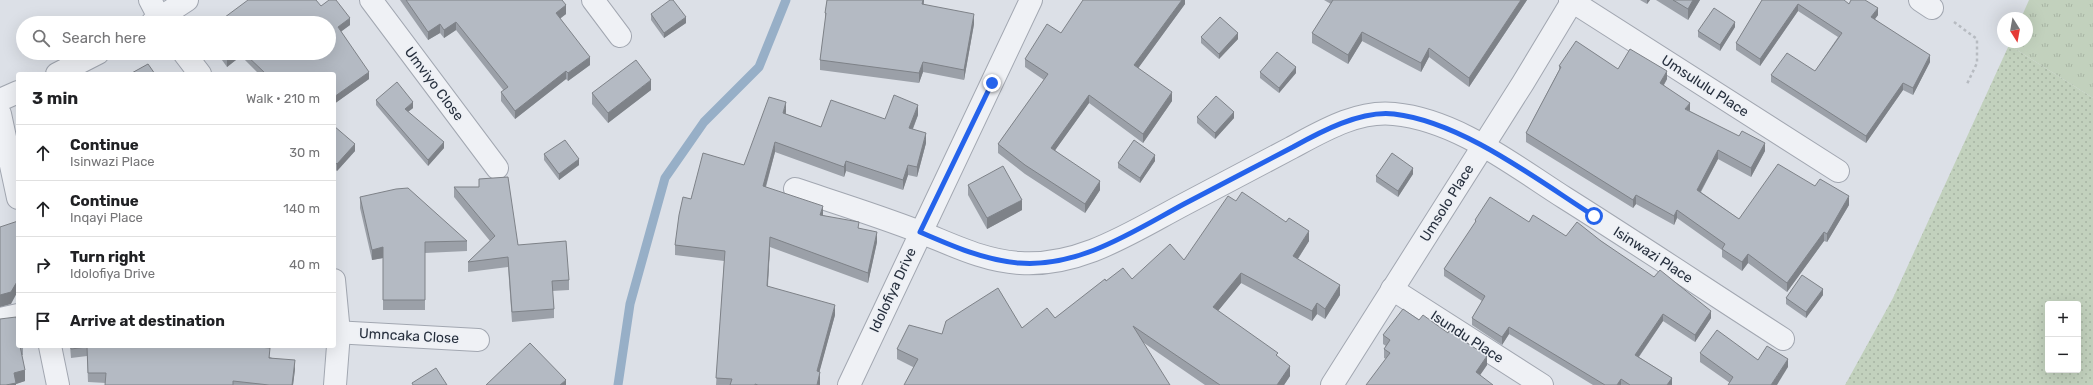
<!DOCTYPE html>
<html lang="en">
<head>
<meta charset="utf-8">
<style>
  body { margin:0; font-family:Rubik,sans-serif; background:#f2f2f2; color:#202124 }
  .controls { position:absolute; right:12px; bottom:12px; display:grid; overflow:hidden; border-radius:4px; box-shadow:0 4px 16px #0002 }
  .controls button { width:36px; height:36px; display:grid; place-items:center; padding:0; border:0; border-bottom:1px solid #e0e0e0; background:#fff; color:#202124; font:20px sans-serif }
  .compass { position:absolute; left:1997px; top:12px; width:36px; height:36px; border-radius:50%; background:#fff; box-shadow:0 4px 16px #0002; rotate:169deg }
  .stop { position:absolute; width:12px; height:12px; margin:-9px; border:3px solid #2563eb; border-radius:50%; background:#fff }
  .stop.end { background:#2563eb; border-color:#fff; box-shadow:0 1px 4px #0008 }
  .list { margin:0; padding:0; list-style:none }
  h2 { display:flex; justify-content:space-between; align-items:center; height:52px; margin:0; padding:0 16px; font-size:17px }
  h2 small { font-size:13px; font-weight:400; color:#757577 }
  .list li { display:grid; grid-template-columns:26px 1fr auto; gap:12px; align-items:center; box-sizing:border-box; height:56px; padding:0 16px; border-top:1px solid #e0e0e0 }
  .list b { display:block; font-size:15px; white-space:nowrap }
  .list p { margin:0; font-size:13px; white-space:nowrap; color:#757577 }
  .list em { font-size:13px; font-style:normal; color:#757577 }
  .icon { flex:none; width:22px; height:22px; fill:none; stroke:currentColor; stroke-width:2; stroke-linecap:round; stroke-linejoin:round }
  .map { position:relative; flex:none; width:2093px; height:385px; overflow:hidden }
  .search { position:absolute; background:#fff; box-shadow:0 4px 16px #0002; left:16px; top:16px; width:320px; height:44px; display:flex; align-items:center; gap:10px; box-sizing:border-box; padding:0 14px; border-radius:22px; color:#757577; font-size:15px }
  .panel { position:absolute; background:#fff; box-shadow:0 4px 16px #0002; left:16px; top:72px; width:320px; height:276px; border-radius:4px }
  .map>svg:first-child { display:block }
  .grass { fill:url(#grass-tufts) }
  .garden { fill:url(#garden-dots); fill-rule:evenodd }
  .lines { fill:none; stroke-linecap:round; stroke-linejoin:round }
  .stream { stroke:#97afc7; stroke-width:9 }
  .minor-casing { stroke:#a2a7b1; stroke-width:24 }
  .path { stroke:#b7bbc1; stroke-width:2.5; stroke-dasharray:3 3; stroke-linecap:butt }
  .minor { stroke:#eff1f5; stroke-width:22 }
  .wall { fill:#9ba0a8 }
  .shaded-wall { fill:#7e8288 }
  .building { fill:#b4bac3; stroke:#7e8288 }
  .route { stroke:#2563eb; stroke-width:5 }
  .labels { text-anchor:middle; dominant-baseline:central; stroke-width:3; stroke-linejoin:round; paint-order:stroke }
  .street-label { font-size:14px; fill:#262f3d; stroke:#eceff4 }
</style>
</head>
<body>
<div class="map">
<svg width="2093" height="385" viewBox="0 0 2093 385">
  <defs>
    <pattern id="grass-tufts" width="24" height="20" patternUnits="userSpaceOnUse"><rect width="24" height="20" fill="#c2d1bd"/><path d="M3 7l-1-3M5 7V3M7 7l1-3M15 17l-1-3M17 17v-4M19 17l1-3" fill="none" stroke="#a7b4a3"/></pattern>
    <pattern id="garden-dots" width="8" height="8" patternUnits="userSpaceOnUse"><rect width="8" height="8" fill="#c2d1bd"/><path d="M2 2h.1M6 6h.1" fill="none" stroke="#a7b4a3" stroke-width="1.8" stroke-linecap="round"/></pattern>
  </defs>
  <rect width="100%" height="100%" fill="#dce0e7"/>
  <polygon class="grass" points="2029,0 2093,0 2093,98 2009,45 2010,42 2027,42 2027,18 2021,18"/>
  <path class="garden" d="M2009,45L2093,98V385H1845L1893,298ZM2048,304H2078V370H2048Z"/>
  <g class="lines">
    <polyline class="stream" points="618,385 630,304 665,178 704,122 759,67 786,0"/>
    <g class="minor-casing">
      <g id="minor">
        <polyline points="150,0 162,23"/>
        <polyline points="371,0 497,168"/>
        <polyline points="593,0 620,36"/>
        <polyline points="1570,0 1838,171"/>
        <polyline points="1920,0 1932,8"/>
        <polyline points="152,23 187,0"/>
        <polyline points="184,53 200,74"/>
        <polyline points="57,74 98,53"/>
        <polyline points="0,100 18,92"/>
        <polyline points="0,114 18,198"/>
        <path d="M795,189C837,203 879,216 920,232C953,245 984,261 1020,263C1080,267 1132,232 1183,205C1219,186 1255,167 1291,148C1321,132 1357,110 1394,114C1457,120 1513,165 1565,198C1638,244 1710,292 1783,339"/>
        <polyline points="334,280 339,333 335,385"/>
        <polyline points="1392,289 1542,385"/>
        <polyline points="0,319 18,315"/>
        <polyline points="334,332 478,340"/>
        <polyline points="50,346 58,385"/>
        <polyline points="849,385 1031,0"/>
        <polyline points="1332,385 1523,83 1573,0"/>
      </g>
    </g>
    <polyline class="path" points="1954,22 1977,39 1977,63 1967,84"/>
    <use href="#minor" class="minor"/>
  </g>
  <g class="wall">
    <polygon points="400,0 562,0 566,14 560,18 590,65 568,81 566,79 515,119 501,101 501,92 504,91 456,30 444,38 440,33 428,40"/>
    <polygon points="827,0 924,0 924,4 974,24 964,80 923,72 919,83 820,70 820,60 825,23 825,13"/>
    <polygon points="1185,0 1185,4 1138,68 1172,101 1143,143 1089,103 1055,150 1100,190 1085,213 1025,174 998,153 998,144 1044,80 1025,67 1025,59 1061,33"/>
    <polygon points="1324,0 1527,0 1469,87 1429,57 1421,72 1362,41 1348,64 1312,43 1312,33 1331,4"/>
    <polygon points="1640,0 1650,0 1647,4"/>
    <polygon points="1656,0 1700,0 1688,20"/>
    <polygon points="1762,0 1849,4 1878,15 1875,19 1930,62 1913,95 1903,90 1866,143 1771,82 1771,75 1815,71 1838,37 1798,11 1760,66 1736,50 1736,43"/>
    <polygon points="321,6 350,25 341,31 369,79 334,104 334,74 259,74 241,56 227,67 217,53 329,53"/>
    <polygon points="651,14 686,23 664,38 651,20"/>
    <polygon points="1735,27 1720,51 1698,37 1698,31"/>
    <polygon points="1201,37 1238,39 1219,59 1201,43"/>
    <polygon points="1559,66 1618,69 1667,79 1664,85 1690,111 1765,151 1751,177 1718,159 1701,192 1739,219 1815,186 1849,205 1827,242 1824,241 1787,292 1748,263 1742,271 1722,257 1722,250 1677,218 1674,225 1636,204 1633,208 1526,142 1526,133 1559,70"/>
    <polygon points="1260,72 1296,73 1279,93 1260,78"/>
    <polygon points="651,90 608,123 592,104 592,93"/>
    <polygon points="376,100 413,108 408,112 444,148 428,166 376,105"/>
    <polygon points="786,112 786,114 821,127 918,115 913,129 926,143 917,177 908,175 903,190 846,171 844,177 775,152 766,187 823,215 859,228 877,242 868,283 770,247 768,286 835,315 819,372 820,382 820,385 716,385 724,261 675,255 675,245 691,199 744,165"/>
    <polygon points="1197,117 1234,118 1215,139 1197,123"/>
    <polygon points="334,126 355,151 337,171 334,169"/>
    <polygon points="544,154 579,165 559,180 544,160"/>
    <polygon points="1155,161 1140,183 1118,168 1118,163"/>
    <polygon points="1413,174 1398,197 1376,182 1376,176"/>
    <polygon points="479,179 518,245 569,280 569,290 552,291 554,309 554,318 512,322 508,267 468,272 468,262 490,241 454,197 454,187 479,187"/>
    <polygon points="968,185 1022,210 987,229 968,195"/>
    <polygon points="360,197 467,241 467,251 425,253 425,310 383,310 383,258 372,260 360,208"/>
    <polygon points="1236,201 1309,241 1298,259 1340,295 1325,319 1317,314 1312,321 1241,283 1218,311 1278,357 1290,376 1284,385 1205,385 1144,343 913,367 897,359 897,349 942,334 1022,328 1055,318 1106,281 1132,279 1184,260"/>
    <polygon points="1475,220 1529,222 1566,236 1601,241 1711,318 1695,342 1663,321 1639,357 1672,378 1672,385 1593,385 1509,334 1502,345 1472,325 1472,318 1482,301 1444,276 1444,269 1475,224"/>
    <polygon points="1823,295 1806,318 1786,304 1786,298"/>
    <polygon points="1419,320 1487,365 1480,375 1386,359 1384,358 1384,349 1386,346 1383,344 1383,335"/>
    <polygon points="18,346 23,346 23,355 22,355 25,381 16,384 16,385 0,385"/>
    <polygon points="70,346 247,346 295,369 293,385 105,385 106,383 88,382 87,356 71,358"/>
    <polygon points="1700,353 1758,360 1788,367 1730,383 1700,362"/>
  </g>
  <g class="shaded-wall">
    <polygon points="923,0 924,0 922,14 922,4"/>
    <polygon points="1182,0 1185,0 1185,4 1134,74 1134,65"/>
    <polygon points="1521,0 1527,0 1469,87 1469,78"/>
    <polygon points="1647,0 1650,0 1647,4"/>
    <polygon points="1693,0 1700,0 1688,20 1688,9"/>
    <polygon points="1798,4 1798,11 1760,66 1760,59"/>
    <polygon points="566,5 566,14 556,22 556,13"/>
    <polygon points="1878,8 1878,15 1871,24 1871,17"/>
    <polygon points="974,14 974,24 964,80 964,70"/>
    <polygon points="686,17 686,23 664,38 664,33"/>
    <polygon points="350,18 350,25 338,34 338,27"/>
    <polygon points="456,22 456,30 444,38 444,30"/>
    <polygon points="1735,22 1735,27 1720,51 1720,45"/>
    <polygon points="440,24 440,33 428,40 428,32"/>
    <polygon points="1362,32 1362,41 1348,64 1348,55"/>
    <polygon points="1238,33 1238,39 1219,59 1219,54"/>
    <polygon points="1429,48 1429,57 1421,72 1421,63"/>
    <polygon points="235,53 241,53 241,56 227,67 227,60"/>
    <polygon points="1930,55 1930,62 1913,95 1913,88"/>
    <polygon points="590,57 590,65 568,81 568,73"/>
    <polygon points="923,62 923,72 919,83 919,73"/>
    <polygon points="1296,67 1296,73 1279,93 1279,88"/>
    <polygon points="566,71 566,79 515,119 515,111"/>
    <polygon points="1667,71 1667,79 1660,91 1660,83"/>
    <polygon points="369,72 369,79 334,104 334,97"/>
    <polygon points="651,80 651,90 608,123 608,113"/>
    <polygon points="1903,83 1903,90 1866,143 1866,136"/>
    <polygon points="1172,92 1172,101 1143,143 1143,134"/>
    <polygon points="1089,95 1089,103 1051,156 1051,148"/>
    <polygon points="413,102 413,108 405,114 405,109"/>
    <polygon points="786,102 786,112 783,123 783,113"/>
    <polygon points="1690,103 1690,111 1685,109"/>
    <polygon points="918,105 918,115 909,138 909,128"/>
    <polygon points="1234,112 1234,118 1215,139 1215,133"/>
    <polygon points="926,133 926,143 917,177 917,167"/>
    <polygon points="444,142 444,148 428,166 428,160"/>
    <polygon points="775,142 775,152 763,196 763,186"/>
    <polygon points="1765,143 1765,151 1751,177 1751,168"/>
    <polygon points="355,144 355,151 337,171 337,164"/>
    <polygon points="1718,150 1718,159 1697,198 1697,190"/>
    <polygon points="1155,155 1155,161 1140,183 1140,178"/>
    <polygon points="579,159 579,165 559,180 559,174"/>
    <polygon points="846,161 846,171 844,177 844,167"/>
    <polygon points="908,165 908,175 903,190 903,180"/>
    <polygon points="1413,168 1413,174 1398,197 1398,191"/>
    <polygon points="1100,181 1100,190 1085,213 1085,204"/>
    <polygon points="1636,195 1636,204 1633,208 1633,200"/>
    <polygon points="1849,196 1849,205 1827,242 1827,234"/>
    <polygon points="1022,200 1022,210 987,229 987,218"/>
    <polygon points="823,206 823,216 820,215"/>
    <polygon points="1677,210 1677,218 1674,225 1674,216"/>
    <polygon points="1309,231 1309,241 1293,266 1293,256"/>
    <polygon points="877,232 877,242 868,283 868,273"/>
    <polygon points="1824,232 1824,241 1787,292 1787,283"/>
    <polygon points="770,237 770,247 767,296 767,286"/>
    <polygon points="383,247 383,258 372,260 372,250"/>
    <polygon points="1748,254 1748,263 1742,271 1742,262"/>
    <polygon points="1241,273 1241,283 1213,317 1213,307"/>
    <polygon points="18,280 18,291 11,304 0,307 0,295"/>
    <polygon points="1340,285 1340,295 1325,319 1325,309"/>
    <polygon points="1823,289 1823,295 1806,318 1806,312"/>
    <polygon points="1317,303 1317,314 1312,321 1312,311"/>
    <polygon points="835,305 835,315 817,381 817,371"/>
    <polygon points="1711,311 1711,318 1695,342 1695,335"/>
    <polygon points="1663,314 1663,321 1635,362 1635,355"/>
    <polygon points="1509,327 1509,334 1502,345 1502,337"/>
    <polygon points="1487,356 1487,365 1476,381 1476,372"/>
    <polygon points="1788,359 1788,367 1777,385 1771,385"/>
    <polygon points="295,360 295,369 293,385 292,385"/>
    <polygon points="1290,366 1290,376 1284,385 1277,385"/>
    <polygon points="25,370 25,381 16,384 16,385 6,385 14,373"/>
    <polygon points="820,372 820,385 817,385"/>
    <polygon points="1672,378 1672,385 1667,385"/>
    <polygon points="1621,379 1621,385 1617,385"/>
    <polygon points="566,380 566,385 560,385"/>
  </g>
  <g class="building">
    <polygon points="248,0 316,0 321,6 329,0 336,0 350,18 338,27 369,72 334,97 334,74 266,74 244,53 329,53 329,23 217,23"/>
    <polygon points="406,0 562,0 566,5 556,13 590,57 568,73 566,71 515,111 501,92 508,87 456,22 444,30 440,24 428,32"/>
    <polygon points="670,0 673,0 686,17 664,33 651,14"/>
    <polygon points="827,0 923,0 922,4 974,14 964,70 923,62 919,73 820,60 826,13 825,13"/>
    <polygon points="1083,0 1182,0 1134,65 1172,92 1143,134 1089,95 1051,148 1100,181 1085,204 1025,165 998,144 1048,74 1025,59 1047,24 1061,33"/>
    <polygon points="1333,0 1521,0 1469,78 1429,48 1421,63 1362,32 1348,55 1312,33"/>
    <polygon points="1673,0 1693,0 1688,9"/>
    <polygon points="1762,0 1844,0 1849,4 1851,0 1865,0 1878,8 1871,17 1930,55 1913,88 1903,83 1866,136 1771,75 1787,53 1815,71 1842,33 1798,4 1760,59 1736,43"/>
    <polygon points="1714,8 1735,22 1720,45 1698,31"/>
    <polygon points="1220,17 1238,33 1219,54 1201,37"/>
    <polygon points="1576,41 1618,69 1630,49 1667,71 1660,83 1690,103 1685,109 1739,136 1742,131 1765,143 1751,168 1718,150 1697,190 1739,219 1778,164 1815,186 1820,179 1849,196 1827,234 1824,232 1787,283 1748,254 1742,262 1722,249 1725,244 1677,210 1674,216 1636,195 1633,200 1526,133 1561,67 1559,66"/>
    <polygon points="1277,52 1296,67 1279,88 1260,72"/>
    <polygon points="222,53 235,53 227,60"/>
    <polygon points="636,60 651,80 608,113 592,93"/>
    <polygon points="148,64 155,74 130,74"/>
    <polygon points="397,82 413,102 405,109 444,142 428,160 376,100"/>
    <polygon points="894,95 918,105 909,128 926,133 917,167 908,165 903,180 846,161 844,167 775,142 763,186 823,206 820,215 859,222 858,228 877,232 868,273 770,237 767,286 835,305 817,371 820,372 817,385 758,385 755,384 755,385 730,385 732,379 716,378 725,251 675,245 679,215 683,197 691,199 703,153 744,165 769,97 786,102 783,113 821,127 831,100 885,119"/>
    <polygon points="1216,96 1234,112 1215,133 1197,117"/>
    <polygon points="334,126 355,144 337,164 334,162"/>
    <polygon points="565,140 579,159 559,174 544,154"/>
    <polygon points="1134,140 1155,155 1140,178 1118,163"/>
    <polygon points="1392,153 1413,168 1398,191 1376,176"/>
    <polygon points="1003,166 1022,200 987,218 968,185"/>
    <polygon points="508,177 518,245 566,241 569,280 552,281 554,309 512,312 508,257 468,262 495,236 454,187 479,187 479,179"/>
    <polygon points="408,188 467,241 425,242 425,300 383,300 383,247 372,250 360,197 396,189"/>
    <polygon points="1242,192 1286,222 1289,218 1309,231 1293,256 1340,285 1325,309 1317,303 1312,311 1241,273 1213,307 1278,353 1276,355 1290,366 1277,385 1220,385 1133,326 1170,385 904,385 918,359 897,349 909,325 942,334 946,321 998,288 1022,328 1047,308 1055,318 1105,279 1106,281 1123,268 1132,279 1170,244 1184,260 1228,196 1236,201"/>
    <polygon points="1490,197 1529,222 1533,215 1566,236 1577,222 1601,241 1654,277 1660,270 1711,311 1695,335 1663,314 1635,355 1672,378 1667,385 1630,385 1621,379 1617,385 1605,385 1509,327 1502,337 1472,318 1485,296 1444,269 1476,221 1475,220"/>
    <polygon points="18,221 18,280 11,292 0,295 0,227"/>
    <polygon points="1802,275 1823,289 1806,312 1786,298"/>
    <polygon points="1403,309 1419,320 1423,315 1448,333 1449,331 1487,356 1476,372 1493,385 1366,385 1390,353 1384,349 1390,340 1383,335"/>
    <polygon points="16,317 18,325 18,346 20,346 25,370 14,373 16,383 6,385 0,385 0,319"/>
    <polygon points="1717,330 1758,360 1767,346 1788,359 1771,385 1728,385 1733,377 1700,353"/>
    <polygon points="530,343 566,380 560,385 486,385"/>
    <polygon points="71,346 247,346 270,348 269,358 295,360 292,385 269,385 233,381 233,385 105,385 106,373 88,373 87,347 71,349"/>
    <polygon points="436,368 447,385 413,385 412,383"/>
  </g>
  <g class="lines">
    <path class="route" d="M992,83L920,232C952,246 984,260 1019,263C1079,268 1134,231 1184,204C1220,185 1257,166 1293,147C1320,132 1361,110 1394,114C1462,122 1536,179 1594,216"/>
  </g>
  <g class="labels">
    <g class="street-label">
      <text transform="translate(434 84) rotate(53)">Umviyo Close</text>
      <text transform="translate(1705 86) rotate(33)">Umsululu Place</text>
      <text transform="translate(1447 203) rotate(-58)">Umsolo Place</text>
      <text transform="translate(1653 255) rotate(33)">Isinwazi Place</text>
      <text transform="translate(893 290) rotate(-65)">Idolofiya Drive</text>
      <text transform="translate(409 336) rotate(3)">Umncaka Close</text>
      <text transform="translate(1467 337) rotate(33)">Isundu Place</text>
    </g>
  </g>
</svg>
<div class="controls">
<button>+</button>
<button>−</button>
</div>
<svg class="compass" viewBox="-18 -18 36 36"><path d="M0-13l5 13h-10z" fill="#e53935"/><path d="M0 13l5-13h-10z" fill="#757577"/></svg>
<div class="stop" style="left:1594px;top:216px"></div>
<div class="stop end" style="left:992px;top:83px"></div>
<div class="search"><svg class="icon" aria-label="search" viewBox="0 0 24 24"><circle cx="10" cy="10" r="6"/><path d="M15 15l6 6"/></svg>Search here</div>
<section class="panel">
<h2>3 min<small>Walk · 210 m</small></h2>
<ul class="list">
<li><svg class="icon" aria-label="ahead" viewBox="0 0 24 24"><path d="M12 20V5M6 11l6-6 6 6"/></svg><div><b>Continue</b><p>Isinwazi Place</p></div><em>30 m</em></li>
<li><svg class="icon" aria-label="ahead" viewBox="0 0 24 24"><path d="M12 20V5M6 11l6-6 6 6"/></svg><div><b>Continue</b><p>Inqayi Place</p></div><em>140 m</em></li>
<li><svg class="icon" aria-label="right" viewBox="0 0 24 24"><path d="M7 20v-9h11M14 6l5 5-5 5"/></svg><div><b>Turn right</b><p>Idolofiya Drive</p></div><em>40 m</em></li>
<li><svg class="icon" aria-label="arrive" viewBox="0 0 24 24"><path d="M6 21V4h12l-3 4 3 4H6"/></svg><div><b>Arrive at destination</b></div></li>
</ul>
</section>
</div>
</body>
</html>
